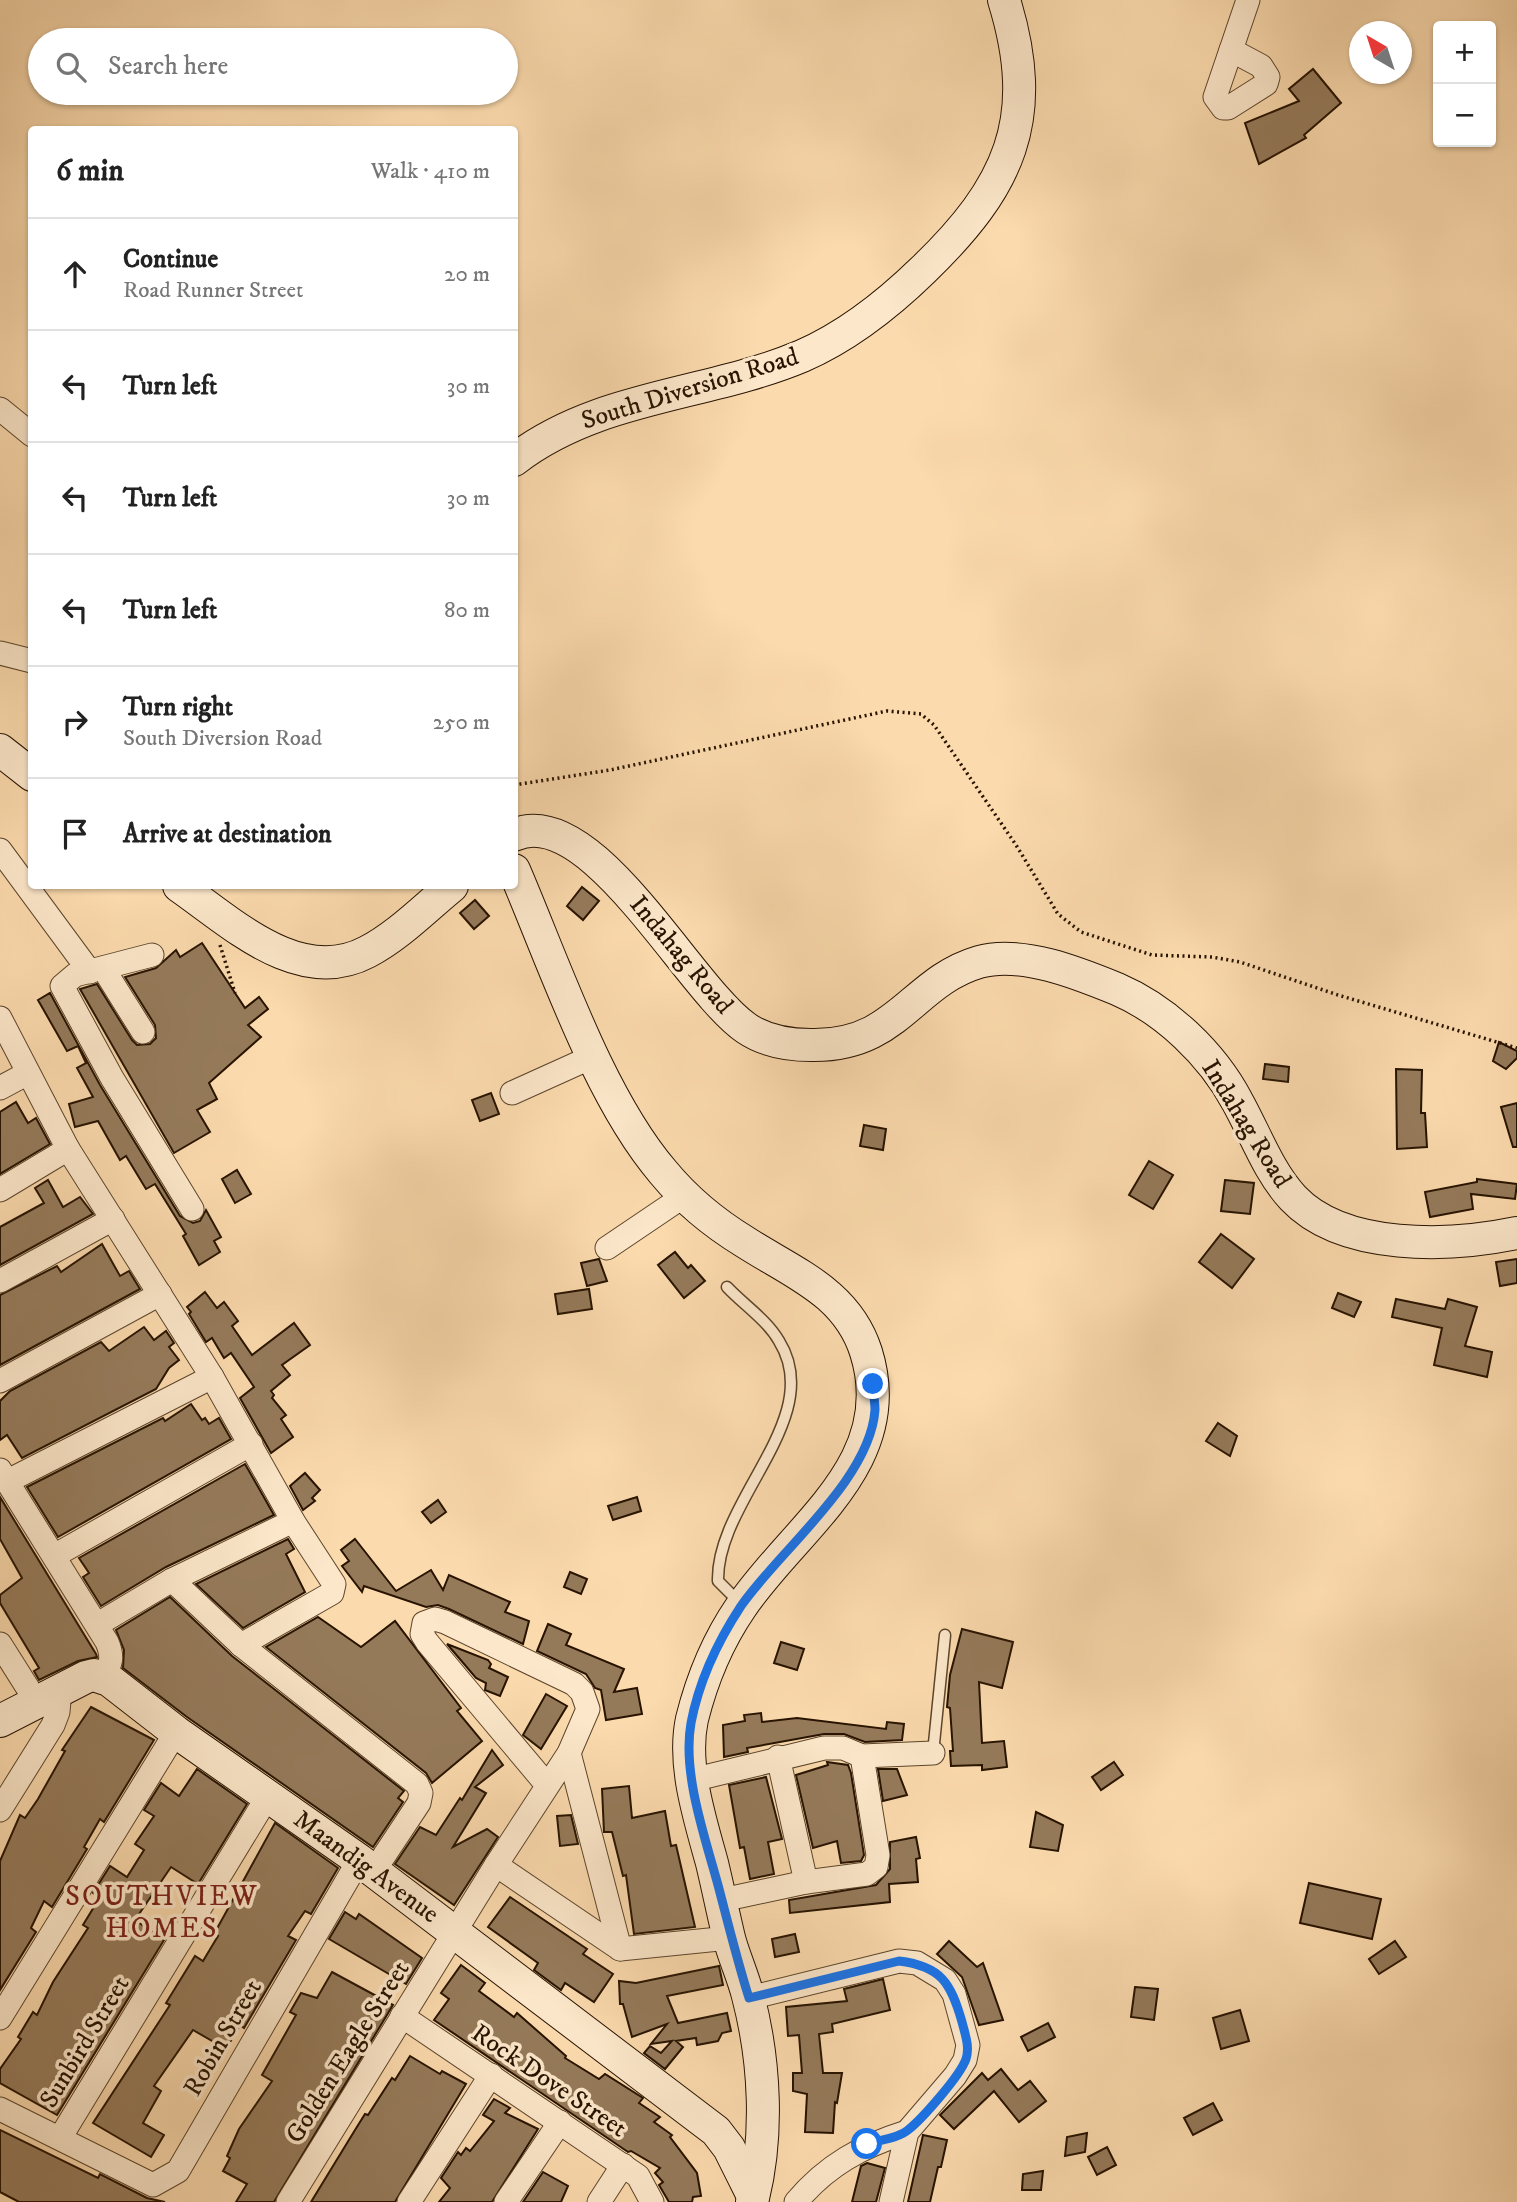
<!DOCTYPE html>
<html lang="en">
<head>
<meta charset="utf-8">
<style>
  body { margin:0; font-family:"IM FELL DW Pica",serif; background:#f6f6f6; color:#222 }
  .controls { position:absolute; right:21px; top:21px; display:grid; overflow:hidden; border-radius:7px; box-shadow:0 2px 5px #0004 }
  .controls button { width:63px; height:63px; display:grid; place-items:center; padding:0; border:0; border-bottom:2px solid #e0e0e0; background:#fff; color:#222; font:35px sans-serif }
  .compass { position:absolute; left:1349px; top:21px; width:63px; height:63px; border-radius:50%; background:#fff; box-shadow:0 2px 5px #0004; rotate:321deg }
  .stop { position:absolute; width:21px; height:21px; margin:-16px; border:5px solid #1a73e8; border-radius:50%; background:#fff }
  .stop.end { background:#1a73e8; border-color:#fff; box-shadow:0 2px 7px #0008 }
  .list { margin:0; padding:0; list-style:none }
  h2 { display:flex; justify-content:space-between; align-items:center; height:91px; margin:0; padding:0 28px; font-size:30px }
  h2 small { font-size:23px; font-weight:400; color:#767676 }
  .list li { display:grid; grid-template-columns:46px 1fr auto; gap:21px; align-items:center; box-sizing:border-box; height:112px; padding:0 28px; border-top:2px solid #e0e0e0 }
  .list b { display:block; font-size:26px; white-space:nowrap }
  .list p { margin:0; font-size:23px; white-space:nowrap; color:#767676 }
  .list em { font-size:23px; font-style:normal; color:#767676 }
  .icon { flex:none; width:38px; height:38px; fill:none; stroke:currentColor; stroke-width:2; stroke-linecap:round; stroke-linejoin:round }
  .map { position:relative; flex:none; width:1517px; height:2202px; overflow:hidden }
  .search { position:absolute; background:#fff; box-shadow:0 2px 5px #0004; left:28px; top:28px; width:490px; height:77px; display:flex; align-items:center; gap:18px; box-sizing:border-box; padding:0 24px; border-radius:38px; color:#767676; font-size:26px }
  .panel { position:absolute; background:#fff; box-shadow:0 2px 5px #0004; left:28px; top:126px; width:490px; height:763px; border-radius:7px }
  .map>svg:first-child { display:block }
  .building { fill:#957a5a; stroke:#271300; stroke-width:2 }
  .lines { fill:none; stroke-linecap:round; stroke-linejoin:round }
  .lane-casing { stroke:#5c452b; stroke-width:13 }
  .street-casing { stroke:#5c452b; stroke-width:25 }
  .secondary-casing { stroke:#271300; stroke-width:34 }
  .path { stroke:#271300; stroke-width:3.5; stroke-dasharray:2 3.5; stroke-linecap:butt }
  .lane { stroke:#fce7ca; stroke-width:10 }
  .street { stroke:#fce7ca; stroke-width:23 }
  .secondary { stroke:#fce7ca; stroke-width:32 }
  .route { stroke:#1a73e8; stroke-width:9 }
  .labels { text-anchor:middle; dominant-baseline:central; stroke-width:7; stroke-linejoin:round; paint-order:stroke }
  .street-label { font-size:26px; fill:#271300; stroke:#fce7ca }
  .neighbourhood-label { font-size:28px; letter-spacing:2px; fill:#7a1f14; stroke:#fce7ca }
</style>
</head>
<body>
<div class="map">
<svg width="1517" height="2202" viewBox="0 0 1517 2202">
  <rect width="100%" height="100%" fill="#fbdaad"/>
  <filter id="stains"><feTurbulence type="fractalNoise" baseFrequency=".00286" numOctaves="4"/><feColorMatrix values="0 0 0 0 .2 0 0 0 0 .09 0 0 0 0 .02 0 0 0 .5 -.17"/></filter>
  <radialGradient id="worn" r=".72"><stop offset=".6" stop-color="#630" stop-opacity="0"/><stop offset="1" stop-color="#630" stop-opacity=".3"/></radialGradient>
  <g class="building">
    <polygon points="1313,69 1341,103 1304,135 1306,138 1259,164 1245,123 1299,101 1289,89"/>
    <polygon points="582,887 599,901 583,920 567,906"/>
    <polygon points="475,900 489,916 474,929 460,913"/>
    <polygon points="202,943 245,1008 259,997 268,1009 248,1025 261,1037 209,1083 217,1099 197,1110 210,1132 174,1153 80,989 97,984 132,1040 137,1045 150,1044 156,1038 155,1025 125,977 156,968 176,950 180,957"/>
    <polygon points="50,993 100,1085 180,1216 193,1223 200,1221 206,1210 221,1237 214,1241 220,1252 199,1265 183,1236 186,1234 155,1184 146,1189 126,1156 120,1160 98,1121 75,1127 69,1104 93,1097 77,1068 86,1063 78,1046 67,1051 38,1000"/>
    <polygon points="1499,1042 1517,1051 1517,1058 1506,1069 1493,1061"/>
    <polygon points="1265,1064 1289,1067 1288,1082 1263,1079"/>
    <polygon points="1396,1069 1422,1070 1421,1113 1425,1113 1427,1147 1397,1149"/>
    <polygon points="491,1093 499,1114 480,1121 472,1100"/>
    <polygon points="16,1102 28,1123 36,1118 50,1144 0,1174 0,1112"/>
    <polygon points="1517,1103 1517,1147 1513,1147 1501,1107"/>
    <polygon points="864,1125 886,1129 883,1150 860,1146"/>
    <polygon points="1149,1161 1173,1175 1153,1209 1129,1195"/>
    <polygon points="237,1170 251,1194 235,1203 222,1179"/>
    <polygon points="1477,1179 1517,1184 1515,1199 1471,1194 1473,1209 1430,1217 1425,1192 1477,1182"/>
    <polygon points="48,1180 63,1207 80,1197 93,1214 0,1265 0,1227 44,1203 35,1188"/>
    <polygon points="1225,1180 1254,1183 1250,1214 1221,1211"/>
    <polygon points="1221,1234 1254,1259 1232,1288 1199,1262"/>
    <polygon points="102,1244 120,1276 129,1271 140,1289 0,1365 0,1295 57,1266 61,1272"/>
    <polygon points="675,1252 688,1268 691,1265 705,1281 684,1298 658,1265"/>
    <polygon points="599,1259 607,1281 587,1286 581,1263"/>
    <polygon points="1517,1259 1517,1283 1500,1286 1496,1262"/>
    <polygon points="589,1289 592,1309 558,1314 555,1294"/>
    <polygon points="205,1292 217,1308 224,1302 238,1321 232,1326 252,1355 294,1323 310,1345 282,1365 290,1375 271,1391 274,1395 272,1398 286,1415 281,1419 293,1437 271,1453 240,1398 254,1387 231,1353 224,1358 212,1338 206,1342 189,1314 191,1312 187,1307"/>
    <polygon points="1338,1293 1361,1302 1354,1317 1332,1308"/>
    <polygon points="1396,1299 1445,1309 1448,1299 1477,1307 1465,1346 1492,1352 1487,1377 1434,1365 1442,1328 1392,1317"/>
    <polygon points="144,1327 154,1340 166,1331 174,1343 169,1347 179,1360 169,1368 156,1389 22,1458 7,1435 0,1440 0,1401 10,1391 101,1342 109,1351"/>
    <polygon points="191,1404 202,1420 205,1418 209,1424 219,1418 231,1439 58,1537 27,1487 163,1418 165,1421"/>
    <polygon points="1218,1423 1237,1436 1230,1456 1206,1441"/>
    <polygon points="245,1464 274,1515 166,1567 101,1606 83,1577 89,1573 79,1558"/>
    <polygon points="305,1473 320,1490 312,1498 315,1501 303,1510 290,1486"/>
    <polygon points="0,1497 96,1654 97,1657 78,1661 39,1680 34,1671 39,1668 0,1603 0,1595 22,1578 0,1539"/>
    <polygon points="637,1497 641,1511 613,1520 608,1506"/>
    <polygon points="438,1500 446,1512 431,1523 422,1512"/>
    <polygon points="288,1539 294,1549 286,1554 305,1592 243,1628 196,1584"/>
    <polygon points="355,1539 396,1591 431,1570 443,1590 449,1575 510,1602 505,1612 529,1621 523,1644 449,1609 438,1605 426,1607 364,1586 362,1592 342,1566 349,1561 341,1550"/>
    <polygon points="570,1572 587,1579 581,1594 564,1587"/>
    <polygon points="170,1597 232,1656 404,1791 398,1798 403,1802 373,1847 187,1717 123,1668 124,1650 116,1630"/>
    <polygon points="318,1617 361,1647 395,1621 461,1708 457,1711 482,1741 432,1783 426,1773 266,1647"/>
    <polygon points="548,1624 571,1634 566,1645 624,1669 614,1692 637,1688 642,1714 606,1720 601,1690 595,1688 586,1674 537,1651"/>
    <polygon points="962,1629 1013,1642 1002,1688 979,1682 982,1743 1004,1741 1007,1767 982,1770 982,1765 951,1766 950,1751 953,1751 950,1708 947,1707 950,1675"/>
    <polygon points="781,1642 804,1649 797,1670 774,1663"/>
    <polygon points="447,1644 488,1660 491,1664 489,1668 508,1677 500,1696 485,1690 486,1683 476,1678"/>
    <polygon points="546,1694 567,1706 541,1749 523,1735"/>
    <polygon points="91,1707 154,1740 104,1822 100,1819 84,1847 87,1849 52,1907 44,1901 31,1928 36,1932 0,1990 0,1861 20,1815 25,1818 38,1799 65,1751 62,1750"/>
    <polygon points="761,1713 762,1722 797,1718 886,1729 887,1722 904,1724 902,1740 865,1742 844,1734 824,1734 747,1748 748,1752 724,1757 723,1725 745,1721 744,1715"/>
    <polygon points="492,1750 503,1765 475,1787 486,1793 453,1847 487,1829 498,1837 454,1905 395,1864 420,1827 436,1835 460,1798 462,1800"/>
    <polygon points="827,1762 848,1765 851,1773 864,1855 861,1861 841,1863 837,1841 813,1848 796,1775 828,1765"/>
    <polygon points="1114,1762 1123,1775 1101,1790 1092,1777"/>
    <polygon points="197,1769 247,1804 198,1884 171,1867 135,1920 164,1940 57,2115 0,2083 0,2069 21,2039 18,2037 33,2012 37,2015 53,1982 88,1928 83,1925 100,1897 93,1893 110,1866 127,1877 144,1850 135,1844 154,1816 144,1810 161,1783 179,1796"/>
    <polygon points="878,1769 897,1769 907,1795 883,1801"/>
    <polygon points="766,1777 782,1839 768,1842 774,1874 750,1879 744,1847 740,1848 729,1785"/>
    <polygon points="629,1786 632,1818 665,1811 671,1846 676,1845 695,1927 634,1934 626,1875 623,1876 612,1832 604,1832 602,1789"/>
    <polygon points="1036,1812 1063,1825 1058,1851 1030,1847"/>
    <polygon points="571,1815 578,1844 560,1846 557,1816"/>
    <polygon points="275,1823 338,1868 311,1914 305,1911 288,1936 296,1940 244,2028 240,2025 226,2049 193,2030 154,2086 161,2091 143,2123 164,2135 151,2157 93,2123 170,2005 166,2003 195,1956 203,1961 218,1936 214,1934"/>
    <polygon points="916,1837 920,1858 916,1859 918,1882 889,1884 890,1902 790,1913 789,1900 876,1885 890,1869 890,1842"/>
    <polygon points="1309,1883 1381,1899 1372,1939 1300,1923"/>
    <polygon points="510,1897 587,1949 583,1954 613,1974 594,2002 565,1983 561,1990 534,1970 538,1963 488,1927"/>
    <polygon points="345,1912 356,1919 359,1914 422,1958 406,1984 329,1939"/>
    <polygon points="795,1934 799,1952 775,1957 772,1939"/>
    <polygon points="949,1941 977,1967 983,1963 1003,2020 979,2025 962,1977 937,1954"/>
    <polygon points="1395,1941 1406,1957 1379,1974 1369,1959"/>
    <polygon points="461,1965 485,1983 479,1991 514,2017 517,2013 566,2056 565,2058 599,2079 605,2074 643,2098 639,2103 660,2117 654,2122 672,2135 670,2137 697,2173 701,2196 693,2197 692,2202 669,2202 659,2185 663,2182 655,2173 660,2168 631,2151 628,2152 434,2020 449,1999 441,1993"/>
    <polygon points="719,1966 723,1985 667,1996 678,2023 727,2013 731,2031 722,2033 718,2041 697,2045 696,2038 676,2041 683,2047 665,2069 644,2053 650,2046 661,2053 672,2041 651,2044 667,2024 632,2037 623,2004 620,2004 619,1981 636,1983"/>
    <polygon points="332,1972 393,2005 274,2202 236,2202 247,2184 223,2171 230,2158 227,2156 239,2129 272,2081 262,2075 296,2015 290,2012 301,1993 317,1998"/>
    <polygon points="883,1979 890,2010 832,2024 833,2032 819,2034 823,2073 842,2073 837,2103 835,2102 833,2133 805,2132 807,2094 793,2091 793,2073 802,2073 799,2035 788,2036 786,2007 847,2001 844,1989"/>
    <polygon points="1135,1987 1158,1989 1154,2020 1131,2017"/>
    <polygon points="1240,2010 1249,2041 1221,2049 1213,2018"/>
    <polygon points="1048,2023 1055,2037 1028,2051 1021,2037"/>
    <polygon points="410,2056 440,2074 442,2071 466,2084 395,2202 311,2202 355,2130 365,2114 368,2115 392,2078 395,2080"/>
    <polygon points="1001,2069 1018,2090 1030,2081 1046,2101 1019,2122 994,2091 954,2129 940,2115 982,2073 988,2080"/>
    <polygon points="494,2099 510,2108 505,2113 538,2129 492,2202 439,2202 450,2188 441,2178 458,2152 461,2155 466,2148 470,2151 494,2121 483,2115"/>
    <polygon points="1213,2103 1222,2120 1193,2135 1184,2118"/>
    <polygon points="0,2130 98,2178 100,2174 147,2198 165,2202 19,2202 0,2192"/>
    <polygon points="1087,2133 1085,2152 1065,2156 1067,2137"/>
    <polygon points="923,2135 947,2140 941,2167 938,2167 930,2202 908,2202"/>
    <polygon points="1107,2147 1116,2165 1097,2175 1088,2157"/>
    <polygon points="867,2163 885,2168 876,2202 852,2202 861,2166"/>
    <polygon points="1043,2171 1041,2190 1022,2190 1023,2174"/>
    <polygon points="543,2172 568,2186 561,2202 523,2202"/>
  </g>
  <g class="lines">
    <g class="lane-casing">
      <g id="lane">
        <path d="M727,1287C744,1305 767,1320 779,1341C827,1418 716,1500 718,1581L740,1603"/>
        <polyline points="933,1753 945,1635"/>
      </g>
    </g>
    <g class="street-casing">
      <g id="street">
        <polygon points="1231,50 1261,66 1268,77 1266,84 1228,108 1223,108 1215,97"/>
        <polyline points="1231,50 1248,0"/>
        <polyline points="0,409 32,435"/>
        <polyline points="0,653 32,661"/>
        <polyline points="0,850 90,972"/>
        <polyline points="152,955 75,975 62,986 112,1078 192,1209"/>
        <polyline points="103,968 143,1032"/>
        <polyline points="0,1018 68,1149 212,1377 293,1521 172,1580 98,1624"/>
        <polyline points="0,1088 28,1073"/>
        <polyline points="512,1093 594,1056"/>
        <polyline points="0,1190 68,1149"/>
        <polyline points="607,1248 684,1196"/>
        <polyline points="0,1281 113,1219"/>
        <polyline points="0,1381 160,1294"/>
        <path d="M0,1470L107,1642C113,1656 112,1665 102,1677"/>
        <polyline points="6,1482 212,1377"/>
        <polyline points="54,1556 251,1444"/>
        <polyline points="172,1580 241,1645 417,1784 421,1793 419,1803 374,1871"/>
        <polyline points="0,1644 36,1701"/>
        <polyline points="241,1645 332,1593 334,1584 293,1521"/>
        <polyline points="569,1753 620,1949"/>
        <polyline points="778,1757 806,1882"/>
        <polyline points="692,1780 824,1748 843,1748 862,1756 933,1753"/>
        <polyline points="0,1810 53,1725 58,1712 60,1689"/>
        <polyline points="496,1865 620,1949 729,1938"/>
        <polyline points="722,1900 806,1882 867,1874 876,1867 878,1855 862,1756"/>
        <polyline points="749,1998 899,1961 917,1963 945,1980 954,1994 968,2045 965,2060 955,2076 907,2132 891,2202"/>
        <polyline points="402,2016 638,2176 652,2202"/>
        <polyline points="0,2018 176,1732"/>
        <polyline points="0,2109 153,2185 178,2171 359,1860"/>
        <polyline points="60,2138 268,1796"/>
        <polyline points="288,2202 496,1865 569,1753 588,1709 582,1692 574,1684 445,1622 435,1619 424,1623 422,1634 427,1642 547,1785"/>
        <polyline points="409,2202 491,2075"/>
        <polyline points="506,2202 560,2122"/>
        <polyline points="599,2202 623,2165"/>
        <path d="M796,2202C827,2165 862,2146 907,2132"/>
      </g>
    </g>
    <g class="secondary-casing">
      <g id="secondary">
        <path d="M514,460C598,395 707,396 802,356C848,336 887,305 923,270C1009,187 1041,120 1004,0"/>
        <polyline points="0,750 32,775"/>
        <path d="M514,835C591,800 689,989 746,1028C765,1041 788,1045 811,1045C898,1047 911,982 979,962C1021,950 1078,973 1117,989C1166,1010 1212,1054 1237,1101C1255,1133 1268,1171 1293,1198C1343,1251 1450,1247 1517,1233"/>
        <path d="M514,870C554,963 598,1096 663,1172C686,1200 714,1223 745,1242C793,1273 847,1292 866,1352C901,1463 795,1527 741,1607C717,1642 702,1679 692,1719C682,1765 700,1819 712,1863C718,1888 723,1913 729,1938C734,1957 743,1976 748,1996C765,2061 769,2137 752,2202"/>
        <path d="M179,886C231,922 299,988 367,952C398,936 425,908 452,886"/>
        <polyline points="0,1721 86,1677 94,1675 109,1680 176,1732 359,1860 716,2131 729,2148 753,2196"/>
      </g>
    </g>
    <g class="path">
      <polyline points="514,785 610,770 887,711 921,714 934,725 1016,845 1058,914 1081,932 1152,955 1212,957 1240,962 1338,995 1517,1048"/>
      <polyline points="220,945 235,993"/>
    </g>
    <use href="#lane" class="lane"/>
    <use href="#street" class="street"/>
    <use href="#secondary" class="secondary"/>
  </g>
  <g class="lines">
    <path class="route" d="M867,2144C879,2140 899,2138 908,2130C922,2119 960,2076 966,2059C970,2047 965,2034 962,2022C951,1983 941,1966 899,1961L749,1998C737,1960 728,1923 718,1885C705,1837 682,1773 691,1723C699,1681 718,1641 741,1606C779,1551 870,1480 875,1410C875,1402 873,1392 873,1384"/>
  </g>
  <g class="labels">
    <g class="street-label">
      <text transform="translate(690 389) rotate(-17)">South Diversion Road</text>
      <text transform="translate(681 955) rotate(50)">Indahag Road</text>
      <text transform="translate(1246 1124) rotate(58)">Indahag Road</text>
      <text transform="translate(366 1867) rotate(36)">Maandig Avenue</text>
      <text transform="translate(223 2038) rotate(-60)">Robin Street</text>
      <text transform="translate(85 2042) rotate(-59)">Sunbird Street</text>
      <text transform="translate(348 2052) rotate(-58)">Golden Eagle Street</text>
      <text transform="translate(549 2081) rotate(34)">Rock Dove Street</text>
    </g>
    <g class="neighbourhood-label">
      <text x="162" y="1896">SOUTHVIEW<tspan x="162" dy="32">HOMES</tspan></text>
    </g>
  </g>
  <rect width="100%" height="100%" filter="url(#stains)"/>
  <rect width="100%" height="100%" fill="url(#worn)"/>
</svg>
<div class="controls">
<button>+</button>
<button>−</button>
</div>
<svg class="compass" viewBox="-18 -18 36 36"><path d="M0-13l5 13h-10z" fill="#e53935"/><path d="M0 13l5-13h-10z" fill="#767676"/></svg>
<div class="stop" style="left:867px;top:2144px"></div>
<div class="stop end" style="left:873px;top:1384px"></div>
<div class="search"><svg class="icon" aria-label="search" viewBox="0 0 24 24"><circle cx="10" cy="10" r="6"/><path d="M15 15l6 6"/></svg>Search here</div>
<section class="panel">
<h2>6 min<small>Walk · 410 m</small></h2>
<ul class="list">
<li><svg class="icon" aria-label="ahead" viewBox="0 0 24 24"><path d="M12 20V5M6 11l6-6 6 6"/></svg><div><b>Continue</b><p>Road Runner Street</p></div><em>20 m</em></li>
<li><svg class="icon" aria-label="left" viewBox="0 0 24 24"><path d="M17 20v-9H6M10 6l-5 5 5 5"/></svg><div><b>Turn left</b></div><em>30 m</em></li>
<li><svg class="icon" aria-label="left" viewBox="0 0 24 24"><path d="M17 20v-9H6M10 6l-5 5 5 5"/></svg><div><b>Turn left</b></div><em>30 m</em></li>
<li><svg class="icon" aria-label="left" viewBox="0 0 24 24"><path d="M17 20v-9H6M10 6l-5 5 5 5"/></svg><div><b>Turn left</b></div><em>80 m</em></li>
<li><svg class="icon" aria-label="right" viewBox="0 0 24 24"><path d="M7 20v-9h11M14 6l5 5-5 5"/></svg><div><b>Turn right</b><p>South Diversion Road</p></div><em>250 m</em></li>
<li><svg class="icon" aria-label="arrive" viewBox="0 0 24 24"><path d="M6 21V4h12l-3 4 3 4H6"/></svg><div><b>Arrive at destination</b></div></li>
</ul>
</section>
</div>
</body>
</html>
